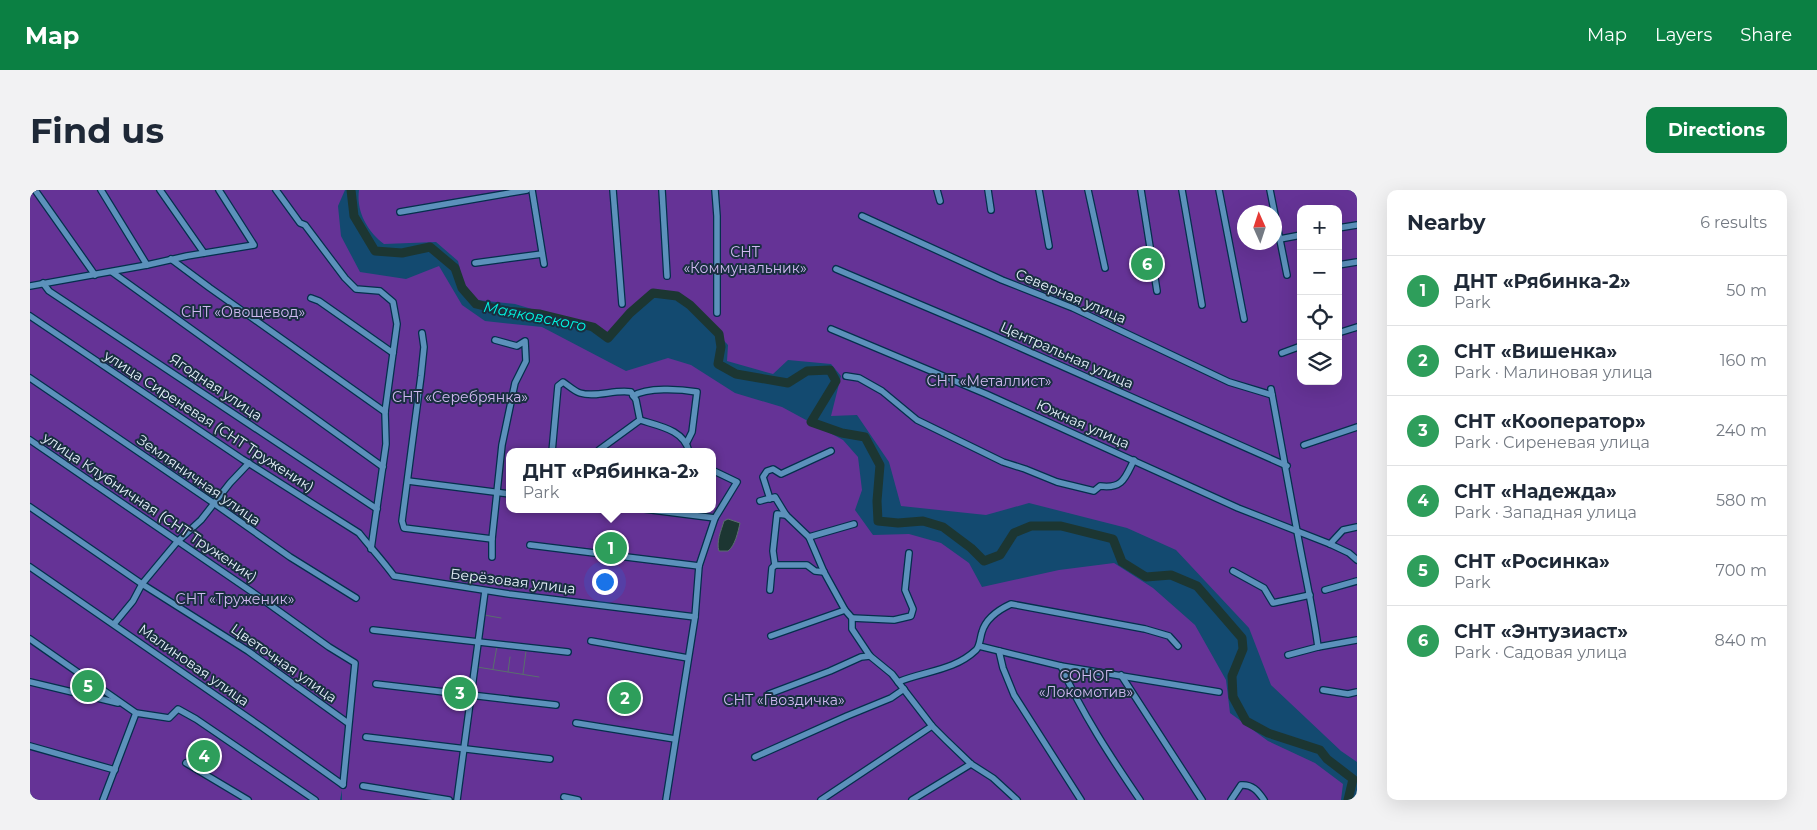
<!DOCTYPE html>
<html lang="en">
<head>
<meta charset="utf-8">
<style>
  body { margin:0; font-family:Montserrat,sans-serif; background:#f2f2f3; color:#1f2937 }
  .controls { position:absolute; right:15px; top:15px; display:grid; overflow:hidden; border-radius:10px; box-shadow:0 5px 20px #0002 }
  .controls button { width:45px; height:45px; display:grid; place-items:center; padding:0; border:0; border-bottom:1px solid #e0e1e3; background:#fff; color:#1f2937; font:25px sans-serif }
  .compass { position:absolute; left:1207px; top:15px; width:45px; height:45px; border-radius:50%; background:#fff; box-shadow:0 5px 20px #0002; rotate:357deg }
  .you { position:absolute; left:574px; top:391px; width:18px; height:18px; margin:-12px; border:4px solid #fff; border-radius:50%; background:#1a73e8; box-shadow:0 0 0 8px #1a73e833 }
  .badge { display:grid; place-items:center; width:32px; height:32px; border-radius:50%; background:#0b8043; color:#fff; font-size:16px; font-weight:700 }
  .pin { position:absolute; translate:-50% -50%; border:2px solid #fff; box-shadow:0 1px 5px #0006 }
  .popup { position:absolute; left:476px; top:258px; width:210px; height:65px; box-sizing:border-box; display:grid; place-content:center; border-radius:10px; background:#fff; filter:drop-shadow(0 1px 4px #0005); font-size:16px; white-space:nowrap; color:#747a83 }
  .popup b { font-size:19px; color:#1f2937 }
  .popup::after { content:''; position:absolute; left:50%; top:100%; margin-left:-10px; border:10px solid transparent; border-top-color:#fff }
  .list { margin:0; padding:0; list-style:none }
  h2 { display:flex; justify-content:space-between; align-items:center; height:65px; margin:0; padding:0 20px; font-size:21px }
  h2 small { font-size:16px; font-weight:400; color:#747a83 }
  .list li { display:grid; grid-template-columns:32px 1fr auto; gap:15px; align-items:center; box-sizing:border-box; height:70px; padding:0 20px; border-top:1px solid #e0e1e3 }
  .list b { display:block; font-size:19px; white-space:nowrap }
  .list p { margin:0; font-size:16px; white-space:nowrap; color:#747a83 }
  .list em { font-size:16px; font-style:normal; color:#747a83 }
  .icon { flex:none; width:28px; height:28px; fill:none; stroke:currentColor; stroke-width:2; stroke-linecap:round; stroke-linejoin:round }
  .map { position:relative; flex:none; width:1327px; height:610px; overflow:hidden; border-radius:10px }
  header { display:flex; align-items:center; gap:30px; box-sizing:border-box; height:70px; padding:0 25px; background:#0b8043; color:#fff }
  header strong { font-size:24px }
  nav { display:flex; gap:28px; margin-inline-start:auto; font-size:18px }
  .intro { display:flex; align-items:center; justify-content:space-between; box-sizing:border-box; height:120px; padding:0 30px }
  h1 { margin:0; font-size:35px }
  .button { padding:12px 22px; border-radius:10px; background:#0b8043; color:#fff; font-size:18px; font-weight:700 }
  main { display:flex; gap:30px; padding:0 30px }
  aside { flex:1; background:#fff; border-radius:10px; box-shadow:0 5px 20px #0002 }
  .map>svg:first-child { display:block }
  .green { fill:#653396; fill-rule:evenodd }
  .water { fill:#1c3632; stroke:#596e6e }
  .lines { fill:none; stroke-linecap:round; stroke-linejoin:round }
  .stream { stroke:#596e6e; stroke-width:1 }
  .river { stroke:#1c3632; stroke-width:9 }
  .minor-casing { stroke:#042f4c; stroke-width:8 }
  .minor { stroke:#5c91bb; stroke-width:5.5 }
  .labels { text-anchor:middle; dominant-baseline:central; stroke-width:4; stroke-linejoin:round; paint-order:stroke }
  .park-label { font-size:14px; fill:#d0baf0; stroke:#192f40 }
  .street-label { font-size:14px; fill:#e6f1fa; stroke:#192f40 }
  .water-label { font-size:15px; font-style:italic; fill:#00f7e1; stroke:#192f40 }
</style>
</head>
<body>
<header>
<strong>Map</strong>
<nav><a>Map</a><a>Layers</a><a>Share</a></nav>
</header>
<div class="intro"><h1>Find us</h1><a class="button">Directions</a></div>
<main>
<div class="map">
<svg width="1327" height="610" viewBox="0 0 1327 610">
  <rect width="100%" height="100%" fill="#134a70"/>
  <g class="green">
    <path d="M0,0H315L308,16L311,46L330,82L376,89L409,76L432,115L455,131L512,137L596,181L638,168L661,175L705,203L752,217L813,250L828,267L832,300L825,320L843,345L879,344L911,353L939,373L952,397L1029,380L1084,373L1123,398L1165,435L1196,490L1200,523L1238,551L1285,573L1313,594L1311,610H312V600L310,610H0ZM480,262H682V319H480Z"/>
    <path d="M329,0H1327V572L1311,561L1241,495L1219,438L1146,360L1097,338L999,313L956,325L871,316L859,272L827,225L801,226L811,186L801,174L758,170L743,184L697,171L698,155L660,115L647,106L623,103L578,148L562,137L485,114L447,110L433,92L428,71L406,52L354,54C337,41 326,21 329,0ZM1271,19H1308V191H1271ZM1214,22H1244V52H1214Z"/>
  </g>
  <path class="water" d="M698,329L710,333C708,342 705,356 698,361H689C686,352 691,341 694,331Z"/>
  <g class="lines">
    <g class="stream">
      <polyline points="454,425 471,428"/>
      <polyline points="447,477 509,487"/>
      <polyline points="463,479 467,456"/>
      <polyline points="478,482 480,467"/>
      <polyline points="493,484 496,461"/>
    </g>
    <polyline class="river" points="321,0 324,26 345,61 372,63 400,57 425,78 432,98 446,114 475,121 510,124 563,137 578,148 600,123 623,103 647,106 660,115 689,144 691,157 688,174 706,184 758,193 777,181 800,180 806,191 781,232 812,243 835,247 850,275 847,311 848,331 868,333 893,331 913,337 941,358 954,371 970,365 984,343 1001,336 1031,336 1083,349 1092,372 1116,387 1141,385 1167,396 1212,448 1213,459 1202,486 1203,507 1216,531 1238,543 1290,560 1297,569 1323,589 1318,610"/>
    <g class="minor-casing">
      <g id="minor">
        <polyline points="5,0 65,85"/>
        <polyline points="71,0 117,75"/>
        <polyline points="130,0 174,63"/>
        <polyline points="246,0 270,33 275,35 315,88 326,99 350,101 363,112 367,134 355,222 356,254 341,359"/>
        <polyline points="502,0 514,74"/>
        <polyline points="583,0 592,114"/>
        <polyline points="632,0 637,86"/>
        <polyline points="685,0 687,26 687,123"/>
        <polyline points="907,0 910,11"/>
        <polyline points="958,0 961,20"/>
        <polyline points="1009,0 1019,56"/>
        <polyline points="1058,0 1075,78"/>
        <polyline points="1111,0 1127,101"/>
        <polyline points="1152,0 1172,115"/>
        <polyline points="1189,0 1214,129"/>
        <polyline points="1240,0 1257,85"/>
        <polyline points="370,22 497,0"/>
        <polyline points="832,26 972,90 1043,118 1199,192 1242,205"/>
        <polyline points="1308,38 1327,35"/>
        <polyline points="1250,49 1271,45"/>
        <polyline points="141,69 180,98 355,222"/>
        <polyline points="445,73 512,64"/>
        <polyline points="1308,75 1327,72"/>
        <polyline points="806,79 955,142 1257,276"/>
        <polyline points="82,82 353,277"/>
        <polyline points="13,93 19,101 347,319"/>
        <polyline points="0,96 117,75 157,66 224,55 189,0"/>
        <polyline points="281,108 289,111 363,163"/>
        <path d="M0,126L212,269L329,343C341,358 353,371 364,386L479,404L665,427"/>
        <polyline points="801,139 956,204 1208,318 1300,354 1319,363 1327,370"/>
        <polyline points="392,143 394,157 391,186 372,331 374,338 462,349"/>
        <polyline points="1308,143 1327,137"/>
        <polyline points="1252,163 1271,156"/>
        <path d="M816,186L829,188L852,201L887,230L973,272L995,279L1027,292L1064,301L1070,296C1093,299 1095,288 1104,270"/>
        <polyline points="0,188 185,314 260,367 326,408"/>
        <path d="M1241,199C1250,246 1258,294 1267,341C1274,380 1283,418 1288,457"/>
        <path d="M603,206C617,197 650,199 667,202L662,242L657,252"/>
        <path d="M610,230C629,236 655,240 659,262"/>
        <polyline points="0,250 225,404 299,457 325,473 313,595"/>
        <polyline points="1274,255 1327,237"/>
        <path d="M522,262L528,196L533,192C538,195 544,201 550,203C566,208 585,199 601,202L606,210L610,230L569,260"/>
        <polyline points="378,291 480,304"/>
        <polyline points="740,309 733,287 737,281 743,279 751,284 801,261"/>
        <polyline points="730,311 745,307 756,325 779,347 794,382 815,420 822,428 822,439 840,466 862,484 902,536 916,550 941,574 963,588 987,610"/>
        <polyline points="0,317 112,394 218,461 318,533"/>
        <polyline points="614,319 685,328"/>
        <polyline points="756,325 747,324 743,361 745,375 777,375 785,381 794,382"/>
        <polyline points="779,347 824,334"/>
        <polyline points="1300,354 1313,340 1327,337"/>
        <polyline points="500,355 669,376"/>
        <polyline points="462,367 462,349 472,255 485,193 496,171 495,151 487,156 465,150"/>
        <polyline points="0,377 233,538 313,595"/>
        <polyline points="1203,381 1234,398 1243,413 1280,405"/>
        <polyline points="740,400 742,378 745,375"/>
        <polyline points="1295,400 1327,391"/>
        <polyline points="822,428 864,430 881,426 883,419 875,400 879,363"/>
        <polyline points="84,434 103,411 112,394 147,352 171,330 200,293 219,273"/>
        <polyline points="343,440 538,462"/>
        <polyline points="741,446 815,420"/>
        <polyline points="0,449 106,523 139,528 148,519 166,529 285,610"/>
        <polyline points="561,451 658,468"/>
        <polyline points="949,456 1031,476 1189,502"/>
        <polyline points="969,461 973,478 984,505 1051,610"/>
        <polyline points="1258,465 1288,457 1327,450"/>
        <path d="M1031,476C1051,522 1082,569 1110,610"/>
        <polyline points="1091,485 1172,610"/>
        <polyline points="0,492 88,513"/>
        <path d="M868,492C894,481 924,481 946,460C950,456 950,448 952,442C956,428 968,420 981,414L1115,439L1139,446L1148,456"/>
        <polyline points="346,494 526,515"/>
        <polyline points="1293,500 1318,504 1327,502"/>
        <polyline points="739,504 800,481 831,467 840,466"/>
        <polyline points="546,533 645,549"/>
        <polyline points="336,547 520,569"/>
        <polyline points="0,556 85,580"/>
        <polyline points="725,567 817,526 861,508 874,499"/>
        <polyline points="156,573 218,610"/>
        <polyline points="333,596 419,610"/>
        <polyline points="534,607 548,610"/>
        <polyline points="73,610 106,523"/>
        <polyline points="427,610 455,401"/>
        <polyline points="636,610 665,427 669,376 685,328 707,292 682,280"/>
        <polyline points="791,610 902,536"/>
        <polyline points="882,610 941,574"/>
        <path d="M1201,610L1211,595C1222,594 1228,601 1234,610"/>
      </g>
    </g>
    <use href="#minor" class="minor"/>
  </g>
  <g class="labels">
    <g class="park-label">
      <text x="715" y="62">СНТ<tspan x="715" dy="16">«Коммунальник»</tspan></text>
      <text x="213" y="122">СНТ «Овощевод»</text>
      <text x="959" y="191">СНТ «Металлист»</text>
      <text x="430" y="207">СНТ «Серебрянка»</text>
      <text x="205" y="409">СНТ «Труженик»</text>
      <text x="1056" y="486">СОНОГ<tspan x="1056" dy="16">«Локомотив»</tspan></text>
      <text x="754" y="510">СНТ «Гвоздичка»</text>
    </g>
    <g class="street-label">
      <text transform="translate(1041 106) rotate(23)">Северная улица</text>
      <text transform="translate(1037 165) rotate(24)">Центральная улица</text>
      <text transform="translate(186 197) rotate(34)">Ягодная улица</text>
      <text transform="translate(179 231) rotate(33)">улица Сиреневая (СНТ Труженик)</text>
      <text transform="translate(1053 234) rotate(24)">Южная улица</text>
      <text transform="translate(169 290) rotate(35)">Земляничная улица</text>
      <text transform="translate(120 317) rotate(34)">улица Клубничная (СНТ Труженик)</text>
      <text transform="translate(483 391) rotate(7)">Берёзовая улица</text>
      <text transform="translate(254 473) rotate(35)">Цветочная улица</text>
      <text transform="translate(164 475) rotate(35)">Малиновая улица</text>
    </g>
    <g class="water-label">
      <text transform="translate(505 126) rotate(11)">Маяковского</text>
    </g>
  </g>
</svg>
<div class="controls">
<button>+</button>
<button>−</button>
<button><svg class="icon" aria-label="locate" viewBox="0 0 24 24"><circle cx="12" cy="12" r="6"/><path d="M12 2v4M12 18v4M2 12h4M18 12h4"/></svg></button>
<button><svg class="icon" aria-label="layers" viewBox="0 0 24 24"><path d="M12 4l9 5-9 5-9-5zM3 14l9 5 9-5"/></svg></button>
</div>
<svg class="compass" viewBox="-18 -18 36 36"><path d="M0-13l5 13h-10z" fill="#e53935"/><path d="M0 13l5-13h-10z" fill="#747a83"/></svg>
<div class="you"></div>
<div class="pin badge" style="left:581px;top:358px;background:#2e9e5b">1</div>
<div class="popup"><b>ДНТ «Рябинка-2»</b>Park</div>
<div class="pin badge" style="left:595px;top:508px;background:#2e9e5b">2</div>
<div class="pin badge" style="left:430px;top:503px;background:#2e9e5b">3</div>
<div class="pin badge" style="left:174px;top:566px;background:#2e9e5b">4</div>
<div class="pin badge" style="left:58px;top:496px;background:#2e9e5b">5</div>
<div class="pin badge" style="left:1117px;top:74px;background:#2e9e5b">6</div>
</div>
<aside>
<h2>Nearby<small>6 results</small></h2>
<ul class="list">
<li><span class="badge" style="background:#2e9e5b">1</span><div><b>ДНТ «Рябинка-2»</b><p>Park</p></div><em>50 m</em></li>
<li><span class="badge" style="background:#2e9e5b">2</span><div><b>СНТ «Вишенка»</b><p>Park · Малиновая улица</p></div><em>160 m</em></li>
<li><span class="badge" style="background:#2e9e5b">3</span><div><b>СНТ «Кооператор»</b><p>Park · Сиреневая улица</p></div><em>240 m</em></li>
<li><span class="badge" style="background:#2e9e5b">4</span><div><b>СНТ «Надежда»</b><p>Park · Западная улица</p></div><em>580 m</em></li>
<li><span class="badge" style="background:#2e9e5b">5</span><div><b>СНТ «Росинка»</b><p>Park</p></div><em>700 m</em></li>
<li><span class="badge" style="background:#2e9e5b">6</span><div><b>СНТ «Энтузиаст»</b><p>Park · Садовая улица</p></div><em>840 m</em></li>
</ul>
</aside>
</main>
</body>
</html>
